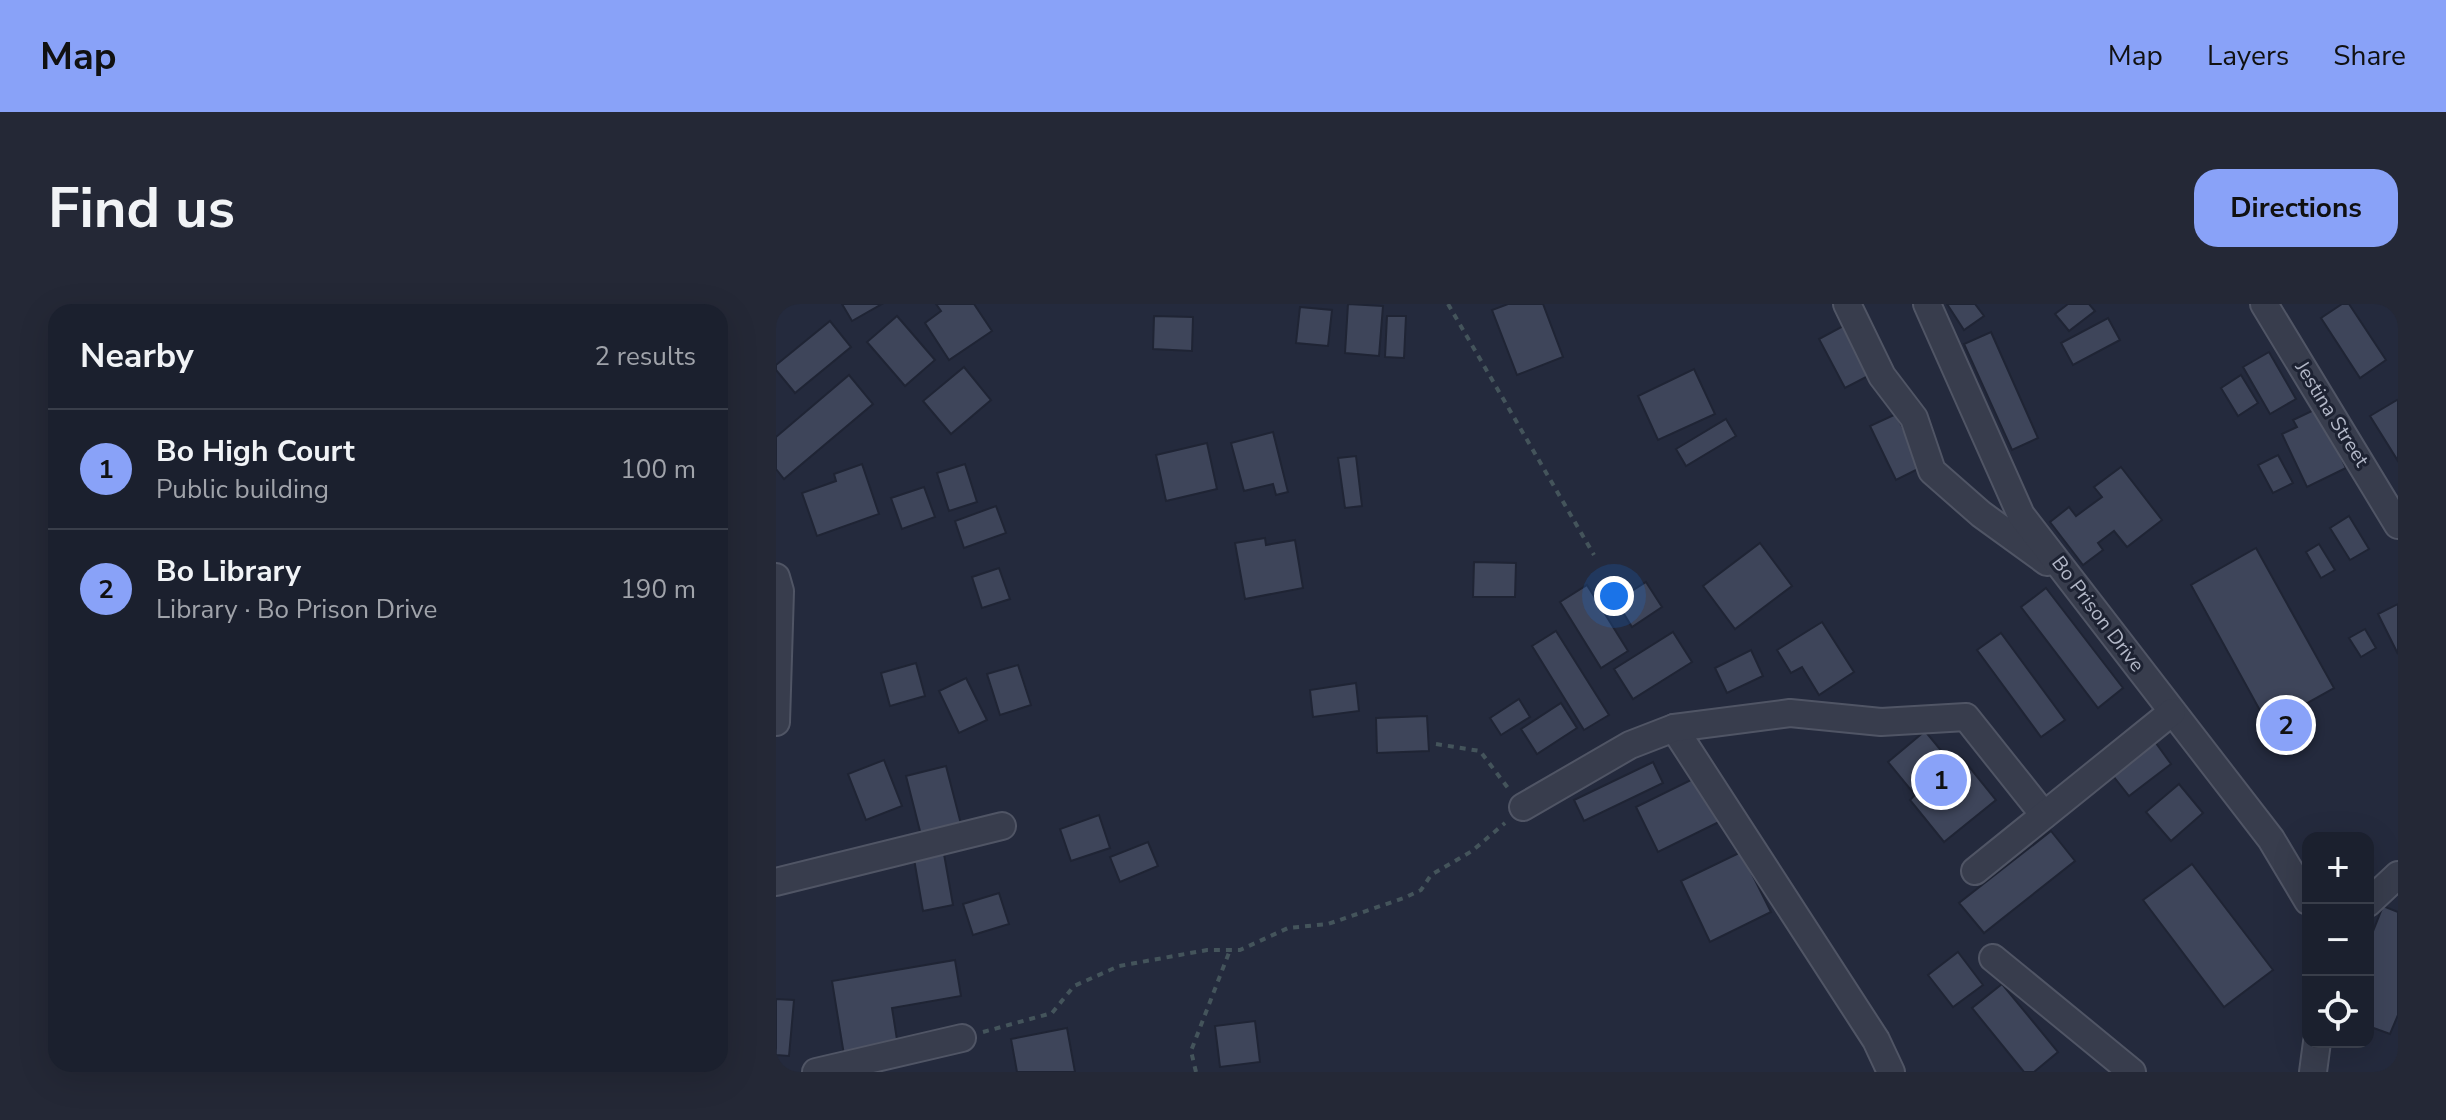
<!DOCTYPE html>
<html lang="en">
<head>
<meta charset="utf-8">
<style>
  body { margin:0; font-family:"Nunito Sans",sans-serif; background:#242836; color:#f1f3f6 }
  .controls { position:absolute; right:24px; bottom:24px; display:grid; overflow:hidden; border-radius:16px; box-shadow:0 8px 32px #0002 }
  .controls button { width:72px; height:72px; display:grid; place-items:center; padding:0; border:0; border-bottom:2px solid #393e4a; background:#1b202e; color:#f1f3f6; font:40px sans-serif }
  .you { position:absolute; left:838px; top:292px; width:28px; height:28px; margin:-20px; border:6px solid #fff; border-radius:50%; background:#1a73e8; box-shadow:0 0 0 12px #1a73e833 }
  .badge { display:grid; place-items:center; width:52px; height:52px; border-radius:50%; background:#89a2f8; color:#111; font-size:26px; font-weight:700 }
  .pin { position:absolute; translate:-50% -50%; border:4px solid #fff; box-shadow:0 2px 8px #0006 }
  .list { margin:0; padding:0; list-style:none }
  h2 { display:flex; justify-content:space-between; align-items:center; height:104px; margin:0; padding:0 32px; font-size:34px }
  h2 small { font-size:26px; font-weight:400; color:#a0a3aa }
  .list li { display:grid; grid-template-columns:52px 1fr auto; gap:24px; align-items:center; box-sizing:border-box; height:120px; padding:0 32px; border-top:2px solid #393e4a }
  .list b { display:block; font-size:30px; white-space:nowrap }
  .list p { margin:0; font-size:26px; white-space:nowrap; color:#a0a3aa }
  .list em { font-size:26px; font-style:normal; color:#a0a3aa }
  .icon { flex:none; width:44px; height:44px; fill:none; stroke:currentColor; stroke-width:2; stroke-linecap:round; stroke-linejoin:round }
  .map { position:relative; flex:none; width:1622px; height:768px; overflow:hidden; border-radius:24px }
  header { display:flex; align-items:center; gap:48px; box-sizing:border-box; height:112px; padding:0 40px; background:#89a2f8; color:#111 }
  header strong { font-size:38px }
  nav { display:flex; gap:44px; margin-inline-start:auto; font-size:28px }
  .intro { display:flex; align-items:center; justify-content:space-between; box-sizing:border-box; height:192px; padding:0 48px }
  h1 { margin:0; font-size:56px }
  .button { padding:20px 36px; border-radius:24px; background:#89a2f8; color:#111; font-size:28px; font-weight:700 }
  main { display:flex; gap:48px; padding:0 48px }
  aside { flex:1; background:#1b202e; border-radius:24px; box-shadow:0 8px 32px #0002 }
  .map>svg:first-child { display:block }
  .building { fill:#3e455a; stroke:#1f2434; stroke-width:2 }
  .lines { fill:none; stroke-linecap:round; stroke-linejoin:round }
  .minor-casing { stroke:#505565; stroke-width:30 }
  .path { stroke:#44545b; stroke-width:4; stroke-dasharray:6 6; stroke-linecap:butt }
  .minor { stroke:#383d4d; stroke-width:26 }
  .labels { text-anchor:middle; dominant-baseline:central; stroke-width:6; stroke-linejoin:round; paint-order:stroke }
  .street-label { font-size:20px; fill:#b3b8c8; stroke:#1d2232 }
</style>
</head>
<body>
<header>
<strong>Map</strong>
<nav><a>Map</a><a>Layers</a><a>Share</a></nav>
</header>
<div class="intro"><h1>Find us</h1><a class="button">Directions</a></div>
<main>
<aside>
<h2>Nearby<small>2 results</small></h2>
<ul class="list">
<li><span class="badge">1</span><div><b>Bo High Court</b><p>Public building</p></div><em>100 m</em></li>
<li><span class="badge">2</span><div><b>Bo Library</b><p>Library · Bo Prison Drive</p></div><em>190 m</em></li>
</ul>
</aside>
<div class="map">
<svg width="1622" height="768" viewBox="0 0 1622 768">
  <rect width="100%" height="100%" fill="#242a3d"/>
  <g class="building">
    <polygon points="66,0 106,0 76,17"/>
    <polygon points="160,0 198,0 216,27 173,56 149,19 165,7"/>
    <polygon points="572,0 607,2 603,52 569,49"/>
    <polygon points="732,0 767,0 787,53 741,71 716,6"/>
    <polygon points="1171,0 1199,0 1208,12 1188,26"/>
    <polygon points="1292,0 1313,0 1319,7 1293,27 1279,10"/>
    <polygon points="1566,0 1573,0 1610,56 1584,74 1545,14"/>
    <polygon points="524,3 556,6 552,42 520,39"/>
    <polygon points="121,12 159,56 129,82 91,38"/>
    <polygon points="378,12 417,13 416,47 377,45"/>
    <polygon points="611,12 630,12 628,54 609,53"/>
    <polygon points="1332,14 1344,36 1297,61 1285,39"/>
    <polygon points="54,17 75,43 19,89 0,66 0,61"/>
    <polygon points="1069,21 1096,70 1069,84 1043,35"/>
    <polygon points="1215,28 1262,134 1236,146 1188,40"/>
    <polygon points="1493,48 1520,95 1494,110 1467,63"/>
    <polygon points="188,63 215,96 175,130 147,97"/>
    <polygon points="918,65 939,110 882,136 862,92"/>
    <polygon points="73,71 97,100 8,175 0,165 0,133"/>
    <polygon points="1465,71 1482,99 1462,112 1445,84"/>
    <polygon points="1621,96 1622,97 1622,157 1594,112"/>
    <polygon points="1542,104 1570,164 1531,183 1506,130 1521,123 1517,116"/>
    <polygon points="1120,110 1146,163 1120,176 1094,122"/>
    <polygon points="950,115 960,132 910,162 900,145"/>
    <polygon points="497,128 512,188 500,191 497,180 468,187 455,139"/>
    <polygon points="431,139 441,185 390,197 380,151"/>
    <polygon points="1502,151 1517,179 1497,189 1482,161"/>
    <polygon points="580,152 586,202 569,204 562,154"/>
    <polygon points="86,160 103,210 41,232 26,189 60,177 58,170"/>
    <polygon points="189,160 201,198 173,207 161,169"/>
    <polygon points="1345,163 1386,216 1351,243 1338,227 1322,239 1327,246 1307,261 1274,218 1293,203 1300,212 1326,193 1318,183"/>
    <polygon points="148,183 159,213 126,225 115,194"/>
    <polygon points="220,202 230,229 188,244 179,217"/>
    <polygon points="1573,212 1593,245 1574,256 1554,224"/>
    <polygon points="489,234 490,241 519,236 527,284 469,295 459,239"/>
    <polygon points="984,239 1016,282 959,325 927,282"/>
    <polygon points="1543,240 1559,266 1545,274 1530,248"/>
    <polygon points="1480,244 1558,384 1492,421 1415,281"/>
    <polygon points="698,258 740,259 739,293 697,293"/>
    <polygon points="223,264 234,295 206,304 196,273"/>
    <polygon points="870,278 886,303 856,323 840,297"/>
    <polygon points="811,281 852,347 825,364 784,298"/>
    <polygon points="1270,284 1347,384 1322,404 1245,303"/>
    <polygon points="1622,300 1622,350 1602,310"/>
    <polygon points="1046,318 1078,368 1043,391 1026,363 1015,369 1001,346"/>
    <polygon points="1589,325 1600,344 1585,353 1573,334"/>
    <polygon points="780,327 833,411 808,426 756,342"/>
    <polygon points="897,328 916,358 857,395 838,365"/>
    <polygon points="1225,329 1289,416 1265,433 1201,346"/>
    <polygon points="975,346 987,372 951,389 939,364"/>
    <polygon points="140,359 149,392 114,402 105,369"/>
    <polygon points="242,361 255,401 224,411 211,370"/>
    <polygon points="190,374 211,416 183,429 163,387"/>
    <polygon points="580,379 583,407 537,413 534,386"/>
    <polygon points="743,395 754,413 725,431 714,414"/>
    <polygon points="785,399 801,424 761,450 745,425"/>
    <polygon points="651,412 653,447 601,449 600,414"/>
    <polygon points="1149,427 1177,461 1186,454 1220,496 1168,538 1134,496 1139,491 1112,458"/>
    <polygon points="1377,435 1395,460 1353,492 1334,468"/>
    <polygon points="108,456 126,502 90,516 72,470"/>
    <polygon points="877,458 887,479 808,517 798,496"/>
    <polygon points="170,462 185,520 145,531 130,472"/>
    <polygon points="925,471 947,516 882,548 860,503"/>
    <polygon points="1403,480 1427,509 1395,537 1370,508"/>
    <polygon points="323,511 334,544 295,557 284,525"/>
    <polygon points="1275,527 1299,557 1208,629 1183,599"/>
    <polygon points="372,538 382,562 344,578 334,553"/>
    <polygon points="965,548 995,608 934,638 905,577"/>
    <polygon points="168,550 177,601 147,607 138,555"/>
    <polygon points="1416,560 1497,666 1448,703 1367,596"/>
    <polygon points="223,589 233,620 197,631 187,600"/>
    <polygon points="1607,602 1622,608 1622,711 1614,730 1592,722 1592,640"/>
    <polygon points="1182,648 1207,681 1177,703 1152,671"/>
    <polygon points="179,656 185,692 116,704 122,742 68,751 56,677"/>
    <polygon points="1226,680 1282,748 1258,768 1248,768 1196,704"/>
    <polygon points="0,695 18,696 13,752 0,751"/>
    <polygon points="479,717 484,758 444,763 439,722"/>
    <polygon points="291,724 299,768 241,768 235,735"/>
  </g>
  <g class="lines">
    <g class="minor-casing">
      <g id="minor">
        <polyline points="1071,0 1106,72 1138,114 1156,167 1205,210 1271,258"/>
        <polyline points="1151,0 1245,211 1495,535 1532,597"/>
        <polyline points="1488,0 1622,221"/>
        <polyline points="0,273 4,287 0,418"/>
        <polyline points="898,424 1100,736 1115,768"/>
        <polyline points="747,503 854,441 898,424 1014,409 1105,418 1190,413 1268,511"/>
        <polyline points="1199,567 1396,408"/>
        <polyline points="0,578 226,522"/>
        <polyline points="1592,599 1622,571"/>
        <polyline points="1217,654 1356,768"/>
        <polyline points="40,768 186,734"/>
        <polyline points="1537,768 1541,738"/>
      </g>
    </g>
    <g class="path">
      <polyline points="672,0 818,251"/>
      <polyline points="660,440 704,447 732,484"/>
      <polyline points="207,728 276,709 298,682 343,662 431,646 464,646 512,624 552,620 628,594 645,586 655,571 696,547 729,519"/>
      <polyline points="420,768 415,747 454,646"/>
    </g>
    <use href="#minor" class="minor"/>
  </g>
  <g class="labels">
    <g class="street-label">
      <text transform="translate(1556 110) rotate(58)">Jestina Street</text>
      <text transform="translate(1322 310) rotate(53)">Bo Prison Drive</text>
    </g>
  </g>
</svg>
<div class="controls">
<button>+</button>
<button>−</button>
<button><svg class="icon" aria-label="locate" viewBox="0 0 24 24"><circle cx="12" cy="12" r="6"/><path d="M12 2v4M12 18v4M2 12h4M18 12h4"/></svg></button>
</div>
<div class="you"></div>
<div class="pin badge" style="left:1165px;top:476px">1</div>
<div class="pin badge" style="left:1510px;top:421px">2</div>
</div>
</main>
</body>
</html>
